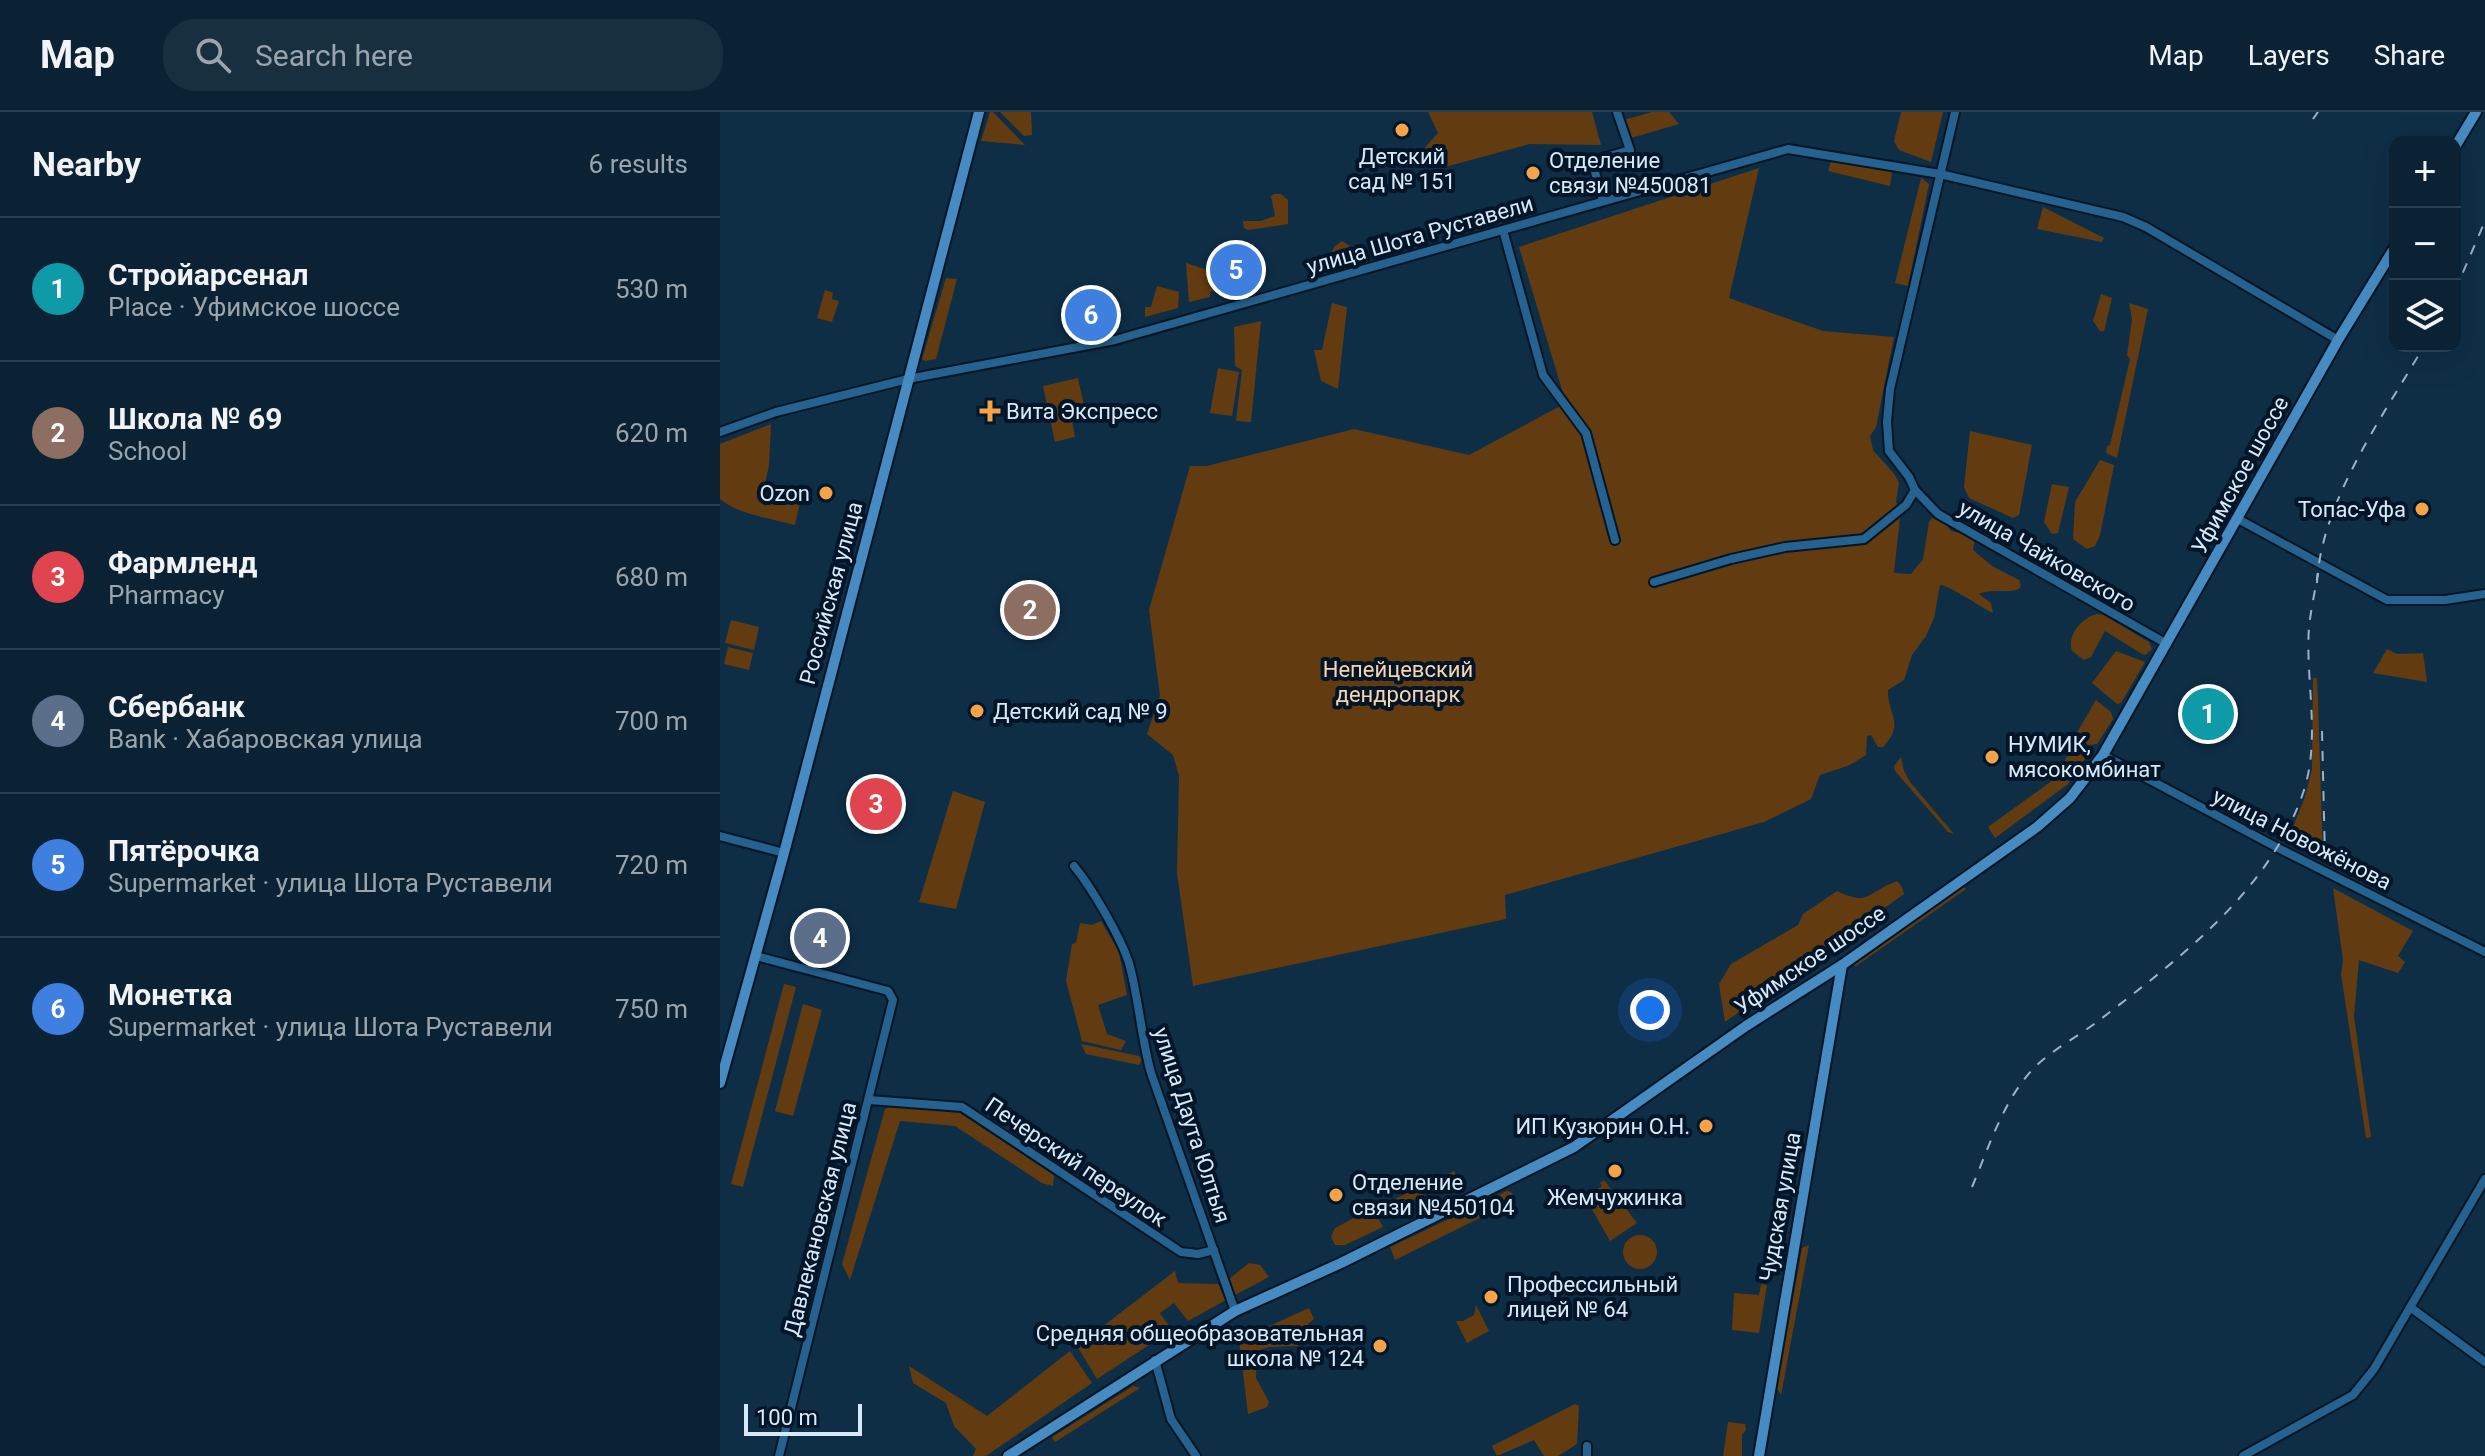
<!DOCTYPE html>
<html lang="en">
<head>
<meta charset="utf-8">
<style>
  body { margin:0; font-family:Roboto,sans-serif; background:#182f40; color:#f1f3f6 }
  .controls { position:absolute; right:24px; top:24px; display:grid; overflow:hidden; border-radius:16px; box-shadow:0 8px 32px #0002 }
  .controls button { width:72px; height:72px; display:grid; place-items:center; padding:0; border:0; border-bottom:2px solid #2a3f4f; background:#0a2234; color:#f1f3f6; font:40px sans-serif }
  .scale { position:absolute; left:24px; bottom:20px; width:118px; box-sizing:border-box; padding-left:8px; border:4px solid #d8eafa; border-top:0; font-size:22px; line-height:28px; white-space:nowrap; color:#d8eafa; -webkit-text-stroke:6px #001528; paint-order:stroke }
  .you { position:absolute; left:930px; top:898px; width:28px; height:28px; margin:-20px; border:6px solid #fff; border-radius:50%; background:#1a73e8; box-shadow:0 0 0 12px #1a73e833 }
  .badge { display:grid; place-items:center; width:52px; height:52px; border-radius:50%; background:#8bbbb9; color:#fff; font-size:26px; font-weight:700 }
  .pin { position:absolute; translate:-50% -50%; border:4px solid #fff; box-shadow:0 2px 8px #0006 }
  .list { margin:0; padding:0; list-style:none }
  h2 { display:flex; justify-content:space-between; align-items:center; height:104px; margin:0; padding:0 32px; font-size:34px }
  h2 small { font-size:26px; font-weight:400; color:#99a4ac }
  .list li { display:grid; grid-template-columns:52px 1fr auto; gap:24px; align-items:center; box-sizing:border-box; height:144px; padding:0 32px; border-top:2px solid #2a3f4f }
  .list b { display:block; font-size:30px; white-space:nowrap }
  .list p { margin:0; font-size:26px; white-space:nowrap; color:#99a4ac }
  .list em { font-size:26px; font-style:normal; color:#99a4ac }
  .icon { flex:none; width:44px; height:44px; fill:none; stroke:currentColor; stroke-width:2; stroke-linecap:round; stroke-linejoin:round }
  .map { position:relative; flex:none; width:1765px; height:1344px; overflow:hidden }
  header { display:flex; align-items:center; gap:48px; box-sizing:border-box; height:112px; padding:0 40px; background:#0a2234; border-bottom:2px solid #2a3f4f }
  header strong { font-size:38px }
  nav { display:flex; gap:44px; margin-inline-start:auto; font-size:28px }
  .search { width:560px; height:72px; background:#182f40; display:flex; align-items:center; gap:20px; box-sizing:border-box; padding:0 28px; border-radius:32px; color:#99a4ac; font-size:30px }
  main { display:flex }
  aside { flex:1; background:#0a2234 }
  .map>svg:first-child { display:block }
  .green { fill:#623c10 }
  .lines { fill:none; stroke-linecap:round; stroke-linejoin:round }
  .minor-casing { stroke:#041524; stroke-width:12 }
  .major-casing { stroke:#041524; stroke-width:14 }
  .minor { stroke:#266290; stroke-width:8 }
  .major { stroke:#468bc2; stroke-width:10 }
  .rail { stroke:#9cb2c5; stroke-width:2; stroke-dasharray:10 10; stroke-linecap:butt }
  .poi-dot { fill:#f6a247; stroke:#001528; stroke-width:3 }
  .labels { text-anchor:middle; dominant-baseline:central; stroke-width:8; stroke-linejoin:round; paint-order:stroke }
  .poi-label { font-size:22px; fill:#d8eafa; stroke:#001528; text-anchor:start }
  .street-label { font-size:22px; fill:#d8eafa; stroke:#001528 }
  .park-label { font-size:22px; fill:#fcd3ab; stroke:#001528 }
</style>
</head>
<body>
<header>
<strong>Map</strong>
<div class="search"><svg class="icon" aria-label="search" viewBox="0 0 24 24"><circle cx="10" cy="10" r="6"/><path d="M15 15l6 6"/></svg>Search here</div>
<nav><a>Map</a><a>Layers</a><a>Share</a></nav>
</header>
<main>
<aside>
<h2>Nearby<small>6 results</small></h2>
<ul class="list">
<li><span class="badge" style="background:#0f9aa8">1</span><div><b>Стройарсенал</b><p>Place · Уфимское шоссе</p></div><em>530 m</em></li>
<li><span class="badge" style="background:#8d6e63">2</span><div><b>Школа № 69</b><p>School</p></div><em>620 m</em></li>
<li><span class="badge" style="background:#e0444e">3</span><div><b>Фармленд</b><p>Pharmacy</p></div><em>680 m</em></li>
<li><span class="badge" style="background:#5c6f8a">4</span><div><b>Сбербанк</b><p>Bank · Хабаровская улица</p></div><em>700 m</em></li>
<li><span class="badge" style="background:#3f7fe0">5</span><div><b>Пятёрочка</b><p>Supermarket · улица Шота Руставели</p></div><em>720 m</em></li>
<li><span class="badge" style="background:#3f7fe0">6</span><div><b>Монетка</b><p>Supermarket · улица Шота Руставели</p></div><em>750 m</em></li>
</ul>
</aside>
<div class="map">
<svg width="1765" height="1344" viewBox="0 0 1765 1344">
  <rect width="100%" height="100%" fill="#0e2e46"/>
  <g class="green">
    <polygon points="270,0 273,0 305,33 261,29"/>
    <polygon points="280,0 311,0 312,23 304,24"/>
    <polygon points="708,0 872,0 881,33 810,32 725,55 701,40 718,21"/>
    <polygon points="932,0 949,0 959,12 911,26 904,8"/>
    <polygon points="1181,0 1223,0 1211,50 1179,38 1174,29"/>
    <polygon points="1112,47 1172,60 1170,74 1108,59"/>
    <path d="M1039,56L1009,186L1103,219L1174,225L1156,315L1150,324L1153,338L1175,363L1179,371L1176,390L1181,397L1174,461L1191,462L1203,447L1209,410L1212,406L1222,407L1231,419L1255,424L1253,438L1272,454L1299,468L1301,473L1299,477C1285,482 1272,476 1259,482L1271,491L1273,501C1258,494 1233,475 1220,473L1214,506L1206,524L1192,543L1184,568L1168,578C1167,602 1186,611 1163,635H1158L1151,623L1147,624L1146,643L1130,653L1100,663L1091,687L1044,710L785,783L786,807L473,874L457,761L459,664L453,643L427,622L440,584L429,498L470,354H487L634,317L749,343L846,291L799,135Z"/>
    <polygon points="1201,66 1209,72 1188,174 1175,171"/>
    <polygon points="554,82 561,82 568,88 568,112 528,118 524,116 522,106 523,109 541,109 555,104 551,84"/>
    <polygon points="1323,95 1384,126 1382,130 1317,117"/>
    <polygon points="622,129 630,134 637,151 592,164 591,160 602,157 615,134"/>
    <polygon points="466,151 507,164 504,178 490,180 490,185 469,190"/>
    <polygon points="226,166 237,167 216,247 205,249 202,247"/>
    <polygon points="437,174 459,180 458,196 425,205 425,195 431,195"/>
    <polygon points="105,178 113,181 112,187 119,189 112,210 97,206"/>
    <polygon points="1381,182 1392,186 1384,219 1380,219 1373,209"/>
    <polygon points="612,191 627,195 618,277 601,269 594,238 602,238"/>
    <polygon points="1409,191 1428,197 1397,346 1386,341 1387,334 1390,333 1410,247 1407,243 1412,207"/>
    <polygon points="541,209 531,310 516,309 522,258 515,254 514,215"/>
    <polygon points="498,256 519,260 512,304 490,301"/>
    <polygon points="358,266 366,303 352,309 355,325 335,330 323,274"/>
    <path d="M51,312L49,354L43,379L80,390L75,413C51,406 19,403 0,387V332Z"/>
    <polygon points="1250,319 1312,333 1299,403 1293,406 1249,386 1244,375"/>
    <polygon points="1380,348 1394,353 1380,423 1375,434 1367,437 1353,427 1355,390"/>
    <polygon points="1332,372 1349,375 1338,421 1332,422 1324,410"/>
    <path d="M1377,502L1384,503L1429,530L1432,537L1425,543L1422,542L1385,519L1371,545L1364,548L1352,539C1347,523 1361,506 1377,502Z"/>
    <polygon points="11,508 39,515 34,538 5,531"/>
    <polygon points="8,535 33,541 29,558 4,552"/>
    <polygon points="1667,537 1677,542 1703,541 1707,570 1653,561"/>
    <polygon points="1396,539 1425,550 1401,591 1397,592 1372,571"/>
    <polygon points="1593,566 1597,566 1598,589 1603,748 1567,730 1585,685 1592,657"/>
    <polygon points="1376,588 1391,600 1393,607 1377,632 1369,633 1355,624"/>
    <polygon points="1350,635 1366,645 1348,672 1275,726 1268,715 1340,663"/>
    <polygon points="1181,645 1184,659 1190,670 1234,722 1228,720 1175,659 1174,654"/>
    <polygon points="233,679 265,690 236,797 199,790"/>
    <path d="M1177,769L1182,775L1184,782L1005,910L999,872L1011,852L1078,813L1083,802L1117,779C1150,795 1147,780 1177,769Z"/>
    <polygon points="1243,773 1246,777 1136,854 1133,853"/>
    <polygon points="1613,776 1693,819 1678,844 1685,850 1678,861 1639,848 1634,904 1651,1025 1646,1026 1621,862 1623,848"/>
    <polygon points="381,809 399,840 407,883 378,893 387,922 406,929 401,938 362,929 346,869 352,832 356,831 360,811 372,813"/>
    <polygon points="64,872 76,875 23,1075 11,1072"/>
    <polygon points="83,892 102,898 73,1004 55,999"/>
    <polygon points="361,932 419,944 422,948 419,953 366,942"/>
    <polygon points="173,993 240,1001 334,1063 333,1074 322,1071 235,1014 180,1009 130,1168 122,1152 165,997"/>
    <polygon points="734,1059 736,1063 668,1103 662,1093"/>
    <polygon points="884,1068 917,1111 890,1129 865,1085 882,1074 880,1071"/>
    <polygon points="787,1079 791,1080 796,1088 675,1148 670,1135"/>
    <polygon points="653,1096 663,1115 625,1133 615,1133 611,1125 615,1116"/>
    <circle cx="920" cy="1140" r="17"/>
    <polygon points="1089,1133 1061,1283 1057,1276 1082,1136"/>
    <polygon points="529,1151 540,1153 549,1165 513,1184 508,1168"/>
    <polygon points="455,1159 458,1171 498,1172 506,1188 468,1209 454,1191 440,1201 452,1218 377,1267 357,1234"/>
    <polygon points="1041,1172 1047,1173 1039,1221 1012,1218 1014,1181 1039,1183"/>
    <polygon points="756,1193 769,1219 747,1231 736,1209 743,1209 754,1203"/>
    <polygon points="589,1196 594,1207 588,1212 578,1234 549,1235 537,1239 536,1266 549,1290 547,1295 528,1302 519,1228"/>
    <polygon points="350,1239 372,1271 266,1344 253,1344 256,1337 234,1314 226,1291 193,1271 189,1254 267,1304"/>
    <polygon points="413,1274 420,1276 335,1330 332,1325"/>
    <polygon points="855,1292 859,1294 857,1332 838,1344 824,1344 814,1328 777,1344 772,1334"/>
    <polygon points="1008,1310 1025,1312 1026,1318 1022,1323 1022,1344 1003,1344"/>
  </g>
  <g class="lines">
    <g class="minor-casing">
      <g id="minor">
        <polyline points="1235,0 1170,277 1167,310 1169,339 1189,365 1195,378 1218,402 1447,532"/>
        <polyline points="883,89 872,49 910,38 897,0"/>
        <polyline points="783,118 823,263 866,321 895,428"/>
        <polyline points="0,320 56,300 188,267 395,228 1068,37 1220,62 1403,105 1426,115 1618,228"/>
        <polyline points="1518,407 1667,488 1725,488 1765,482"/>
        <polyline points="934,470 1011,447 1065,435 1144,427 1186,393 1195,378"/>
        <polyline points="1383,643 1558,736 1765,840"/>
        <polyline points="0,724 64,741"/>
        <path d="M354,754C372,776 400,824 409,851C419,887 421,925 431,961L515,1199"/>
        <polyline points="36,844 168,879 173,888 59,1344"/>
        <polyline points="149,988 242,995 461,1140 478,1142 494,1138"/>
        <polyline points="1690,1195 1765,1250"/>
        <polyline points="435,1248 451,1307 476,1344"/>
        <polyline points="867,1344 867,1334"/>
        <polyline points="1523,1344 1633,1283 1654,1257 1765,1067"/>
      </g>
    </g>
    <g class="major-casing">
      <g id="major">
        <polyline points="1735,35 1756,0"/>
        <polyline points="0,971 64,741 259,0"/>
        <polyline points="288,1344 515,1199 621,1151 854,1035 1026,914 1122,853 1317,715 1350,686 1383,643 1618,228 1675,135"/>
        <polyline points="1039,1344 1122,853"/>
      </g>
    </g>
    <use href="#minor" class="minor"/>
    <use href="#major" class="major"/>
    <g class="rail">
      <polyline points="1593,7 1598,0"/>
      <polyline points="1735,179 1765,109"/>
      <path d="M1597,471C1601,389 1664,303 1704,234"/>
      <polyline points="1602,619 1605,747"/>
      <path d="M1252,1075C1269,1035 1283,989 1313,957C1330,939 1357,925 1377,910C1457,848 1546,783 1582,684C1602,629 1585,571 1589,515C1591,497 1595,479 1598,461"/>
    </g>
  </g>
  <g class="poi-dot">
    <circle cx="682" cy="18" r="8"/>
    <circle cx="813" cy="61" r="8"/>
    <path d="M266 287h8v8h8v8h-8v8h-8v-8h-8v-8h8z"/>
    <circle cx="106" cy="381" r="8"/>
    <circle cx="1702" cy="397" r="8"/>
    <circle cx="257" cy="599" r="8"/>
    <circle cx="1272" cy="645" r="8"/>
    <circle cx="986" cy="1014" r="8"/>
    <circle cx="895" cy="1059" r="8"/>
    <circle cx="616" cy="1083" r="8"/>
    <circle cx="771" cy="1185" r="8"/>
    <circle cx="660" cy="1234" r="8"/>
  </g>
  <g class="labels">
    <g class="poi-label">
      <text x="682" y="44" text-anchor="middle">Детский<tspan x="682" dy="25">сад № 151</tspan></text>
      <text x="829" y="48">Отделение<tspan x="829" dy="25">связи №450081</tspan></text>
      <text x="286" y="299">Вита Экспресс</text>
      <text x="90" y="381" text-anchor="end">Ozon</text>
      <text x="1686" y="397" text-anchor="end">Топас-Уфа</text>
      <text x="273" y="599">Детский сад № 9</text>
      <text x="1288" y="632">НУМИК,<tspan x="1288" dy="25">мясокомбинат</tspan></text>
      <text x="970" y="1014" text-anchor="end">ИП Кузюрин О.Н.</text>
      <text x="632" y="1070">Отделение<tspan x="632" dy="25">связи №450104</tspan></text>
      <text x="895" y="1085" text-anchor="middle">Жемчужинка</text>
      <text x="787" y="1172">Профессильный<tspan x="787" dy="25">лицей № 64</tspan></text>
      <text x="644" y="1221" text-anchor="end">Средняя общеобразовательная<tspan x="644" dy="25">школа № 124</tspan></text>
    </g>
    <g class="street-label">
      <text transform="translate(700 123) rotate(-16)">улица Шота Руставели</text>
      <text transform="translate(1520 363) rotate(-61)">Уфимское шоссе</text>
      <text transform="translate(1327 444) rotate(30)">улица Чайковского</text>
      <text transform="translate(111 481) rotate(-75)">Российская улица</text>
      <text transform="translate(1582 727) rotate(27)">улица Новожёнова</text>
      <text transform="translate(1090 848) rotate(-34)">Уфимское шоссе</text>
      <text transform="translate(472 1013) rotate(72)">улица Даута Юлтыя</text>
      <text transform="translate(356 1050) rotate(34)">Печерский переулок</text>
      <text transform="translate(1060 1095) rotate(-80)">Чудская улица</text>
      <text transform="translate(100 1107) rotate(-76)">Давлекановская улица</text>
    </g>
    <g class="park-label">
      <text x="678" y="557">Непейцевский<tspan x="678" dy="25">дендропарк</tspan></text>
    </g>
  </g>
</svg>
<div class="controls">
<button>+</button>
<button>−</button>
<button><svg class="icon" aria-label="layers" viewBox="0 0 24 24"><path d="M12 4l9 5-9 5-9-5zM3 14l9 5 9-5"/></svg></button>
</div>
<div class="scale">100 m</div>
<div class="you"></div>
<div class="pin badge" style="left:1488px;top:602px;background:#0f9aa8">1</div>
<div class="pin badge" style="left:310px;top:498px;background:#8d6e63">2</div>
<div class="pin badge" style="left:156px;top:692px;background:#e0444e">3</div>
<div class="pin badge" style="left:100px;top:826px;background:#5c6f8a">4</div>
<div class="pin badge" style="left:516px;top:158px;background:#3f7fe0">5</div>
<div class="pin badge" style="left:371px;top:203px;background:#3f7fe0">6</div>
</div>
</main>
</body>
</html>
